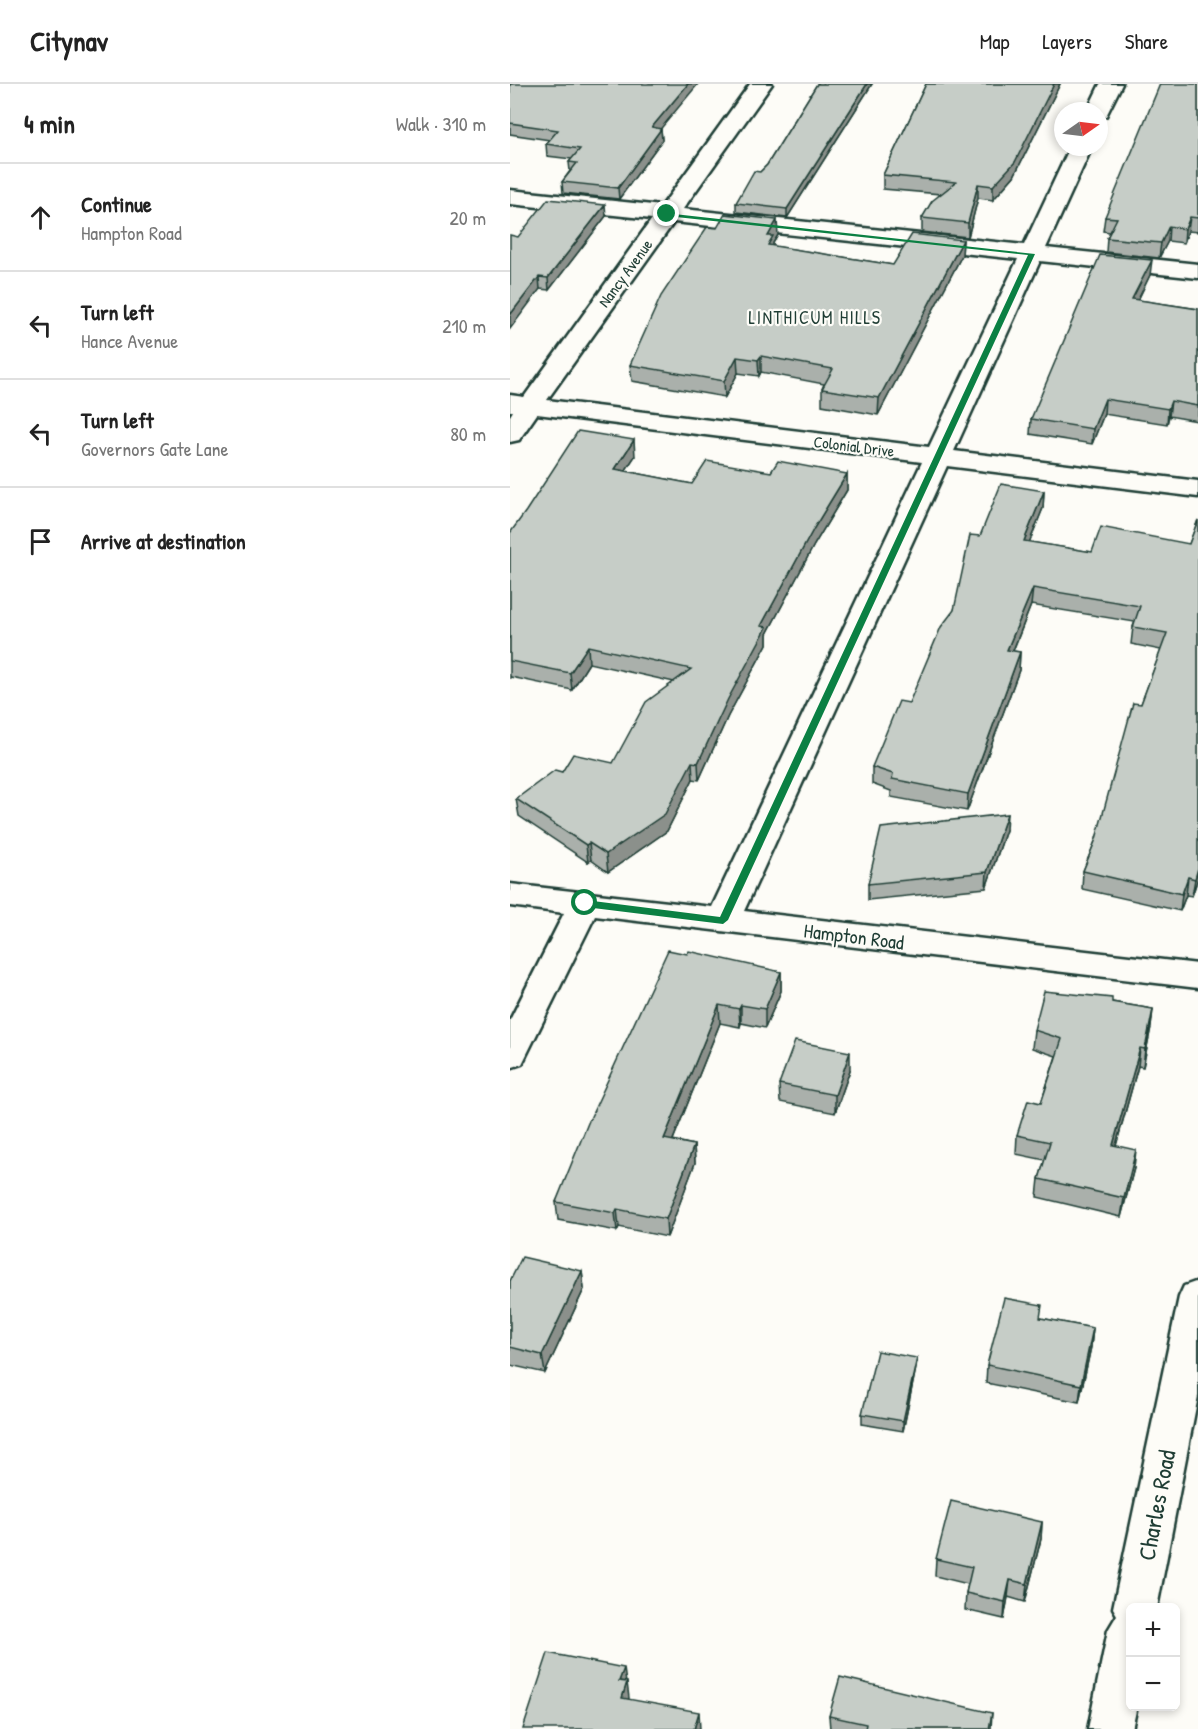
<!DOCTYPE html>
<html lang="en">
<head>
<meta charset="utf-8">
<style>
  body { margin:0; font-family:"Patrick Hand",sans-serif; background:#f6f6f6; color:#222 }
  .controls { position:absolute; right:18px; bottom:18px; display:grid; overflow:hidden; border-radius:9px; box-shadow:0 3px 9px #0003 }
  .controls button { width:54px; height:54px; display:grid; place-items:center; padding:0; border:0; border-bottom:2px solid #e0e0e0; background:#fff; color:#222; font:30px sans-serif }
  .compass { position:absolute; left:544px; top:18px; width:54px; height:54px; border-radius:50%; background:#fff; box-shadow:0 3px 9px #0003; rotate:76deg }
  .stop { position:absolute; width:18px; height:18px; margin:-14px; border:4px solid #0b8043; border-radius:50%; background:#fff }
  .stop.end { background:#0b8043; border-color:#fff; box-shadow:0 2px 6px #0008 }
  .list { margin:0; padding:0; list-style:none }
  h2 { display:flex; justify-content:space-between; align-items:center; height:78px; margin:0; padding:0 24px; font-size:26px }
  h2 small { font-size:20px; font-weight:400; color:#767676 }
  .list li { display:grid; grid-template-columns:39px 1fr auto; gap:18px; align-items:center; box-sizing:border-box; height:108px; padding:0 24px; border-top:2px solid #e0e0e0 }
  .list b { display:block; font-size:22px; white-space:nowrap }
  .list p { margin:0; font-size:20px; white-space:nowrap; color:#767676 }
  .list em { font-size:20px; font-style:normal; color:#767676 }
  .icon { flex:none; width:33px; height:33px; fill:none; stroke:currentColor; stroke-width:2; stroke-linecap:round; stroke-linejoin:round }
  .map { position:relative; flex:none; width:688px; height:1645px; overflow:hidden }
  header { display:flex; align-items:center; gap:36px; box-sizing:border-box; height:84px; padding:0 30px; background:#fff; border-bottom:2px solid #e0e0e0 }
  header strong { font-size:28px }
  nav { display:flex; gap:33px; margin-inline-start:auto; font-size:21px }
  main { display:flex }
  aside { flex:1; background:#fff }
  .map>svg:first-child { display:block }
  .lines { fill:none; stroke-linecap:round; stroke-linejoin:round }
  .minor-casing { stroke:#1f3d34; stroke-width:5 }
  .minor { fill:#fdfcf7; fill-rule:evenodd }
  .wall { fill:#aab0ab; stroke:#1f3d34; stroke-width:1.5 }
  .shaded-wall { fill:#8b908b; stroke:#1f3d34; stroke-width:1.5 }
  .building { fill:#c6cdc7; stroke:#1f3d34; stroke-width:1.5 }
  .route { fill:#0b8043 }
  .labels { text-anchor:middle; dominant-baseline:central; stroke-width:4.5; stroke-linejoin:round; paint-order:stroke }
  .far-street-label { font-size:16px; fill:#1f3d34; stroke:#fdfcf7 }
  .far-neighbourhood-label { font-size:18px; letter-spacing:1.5px; fill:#1f3d34; stroke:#fdfcf7 }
  .street-label { font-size:20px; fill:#1f3d34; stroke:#fdfcf7 }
  .near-street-label { font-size:24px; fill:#1f3d34; stroke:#fdfcf7 }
</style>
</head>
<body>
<header>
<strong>Citynav</strong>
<nav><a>Map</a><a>Layers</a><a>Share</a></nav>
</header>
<main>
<aside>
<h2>4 min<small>Walk · 310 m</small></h2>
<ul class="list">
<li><svg class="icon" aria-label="ahead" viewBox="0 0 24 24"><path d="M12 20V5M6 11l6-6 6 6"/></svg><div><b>Continue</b><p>Hampton Road</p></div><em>20 m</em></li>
<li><svg class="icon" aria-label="left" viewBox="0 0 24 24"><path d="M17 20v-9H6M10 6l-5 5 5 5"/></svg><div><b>Turn left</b><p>Hance Avenue</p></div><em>210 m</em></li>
<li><svg class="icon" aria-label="left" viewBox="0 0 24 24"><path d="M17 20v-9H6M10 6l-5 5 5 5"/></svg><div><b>Turn left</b><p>Governors Gate Lane</p></div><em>80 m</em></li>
<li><svg class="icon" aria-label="arrive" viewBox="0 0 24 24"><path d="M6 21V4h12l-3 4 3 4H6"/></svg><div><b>Arrive at destination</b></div></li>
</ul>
</aside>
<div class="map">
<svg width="688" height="1645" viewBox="0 0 688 1645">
  <rect width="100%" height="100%" fill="#fdfcf7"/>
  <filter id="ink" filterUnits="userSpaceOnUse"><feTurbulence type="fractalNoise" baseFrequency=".0167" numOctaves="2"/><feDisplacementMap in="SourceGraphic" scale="12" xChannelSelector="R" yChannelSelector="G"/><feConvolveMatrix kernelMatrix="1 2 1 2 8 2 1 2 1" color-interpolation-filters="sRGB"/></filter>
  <g filter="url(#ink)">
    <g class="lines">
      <g class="minor-casing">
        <g id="minor">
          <path d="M240,0H262L173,125L514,161L560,63H582L536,164L688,180V194L530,177L444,367L688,397V413L437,382L234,827L688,880V904L85,832L12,980L0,984V936L54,829L0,822V800L202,823L412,378L27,330L9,356L0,358V332L3,327H0V311L14,313L142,135L0,120V106L152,122ZM164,138L508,175L419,363L37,316Z"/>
          <polygon points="590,0 612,0 596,32 589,33 589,27 577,27"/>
          <polygon points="688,1197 688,1312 647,1524 620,1524 620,1622 627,1622 622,1645 578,1645 598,1546 607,1531 603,1524 669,1213 674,1202"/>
        </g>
      </g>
      <use href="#minor" class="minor"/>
    </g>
    <g class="wall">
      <polygon points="0,0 151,45 152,56 109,115 53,109 52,98 60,87 59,78 62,75 37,72 36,60 40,56 0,50"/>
      <polygon points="307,0 362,0 277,134 226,128 226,119 250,88 257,81"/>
      <polygon points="416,0 550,0 504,92 483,116 468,114 458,153 412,148 412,134 430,110 373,105 373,91"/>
      <polygon points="688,0 688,148 678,147 674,159 658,157 649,174 596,168 597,154 600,148 593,147 595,133"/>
      <polygon points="96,132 39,206 30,205 8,153"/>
      <polygon points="268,151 263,159 263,162 383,181 453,156 452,171 368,331 312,321 312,305 314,300 251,288 249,292 228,289 215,313 122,297 120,281"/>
      <polygon points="640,191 628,216 688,225 688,337 659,332 657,340 594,330 582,360 520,350 521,335"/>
      <polygon points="125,372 115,387 182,400 261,388 337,390 337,406 304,461 257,550 257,560 218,632 189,696 183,695 157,747 98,788 81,776 78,778 9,732 6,715 52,688 103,679 164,598 79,579 62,606 1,593 0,594 0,449"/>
      <polygon points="534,407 533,424 519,458 582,468 679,460 688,436 688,794 682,812 676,811 670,827 572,805 573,787 586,755 631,620 651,566 621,560 623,543 625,538 521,521 503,567 510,568 509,586 457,727 381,713 381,707 362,700 362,683 399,619 444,526 470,452"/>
      <polygon points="496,746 476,804 358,816 358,800"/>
      <polygon points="177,870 271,888 271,907 255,944 231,939 230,943 210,939 163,1056 184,1061 185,1079 157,1153 109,1143 107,1147 48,1136 46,1118"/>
      <polygon points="602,918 643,925 641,943 633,983 628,982 606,1062 624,1084 611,1133 527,1113 529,1095 535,1076 506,1070 507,1051 531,1019 546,972 522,964 524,946"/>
      <polygon points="340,986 325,1029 270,1018 269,1000"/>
      <polygon points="72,1187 74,1205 35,1289 0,1281 0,1197"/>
      <polygon points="531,1234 583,1244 581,1263 569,1318 476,1299 477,1281"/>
      <polygon points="407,1274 406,1284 393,1347 352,1340 352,1330"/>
      <polygon points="532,1438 531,1455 515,1518 498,1513 494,1535 455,1526 456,1509 458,1500 425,1492 426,1475"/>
      <polygon points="482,1629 481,1645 320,1645 319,1632"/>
    </g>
    <g class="shaded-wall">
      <polygon points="178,0 188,0 143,54 142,43"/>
      <polygon points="357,0 362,0 277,134 277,125"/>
      <polygon points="544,0 550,0 504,92 483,116 483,102"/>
      <polygon points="151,45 152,56 109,115 108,104"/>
      <polygon points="468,100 468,114 458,153 458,139"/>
      <polygon points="95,121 96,132 39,206 38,194"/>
      <polygon points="680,133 678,147 674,159 675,145"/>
      <polygon points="267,136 268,151 263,159 263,168 258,177 258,152"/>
      <polygon points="659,142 658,157 649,174 651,159"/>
      <polygon points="453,156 452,171 368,331 369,314"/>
      <polygon points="642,176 640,191 621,230 622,215"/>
      <polygon points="29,193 30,205 0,245 0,231"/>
      <polygon points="251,272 251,288 249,292 248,276"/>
      <polygon points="227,273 228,289 215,313 214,297"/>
      <polygon points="595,315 594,330 582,360 583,345"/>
      <polygon points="661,317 659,332 657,340 658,325"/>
      <polygon points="124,356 125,372 106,401 105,385"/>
      <polygon points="337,390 337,406 304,461 257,550 257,560 218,632 189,696 188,679 251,542 304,444"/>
      <polygon points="534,407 533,424 513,474 514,457"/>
      <polygon points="523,504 521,521 496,584 497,566"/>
      <polygon points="78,562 79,579 62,606 60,589"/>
      <polygon points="510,568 509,586 457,727 458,710"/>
      <polygon points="182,678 183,695 157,747 98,788 96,770"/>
      <polygon points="497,730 496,746 476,804 477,788"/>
      <polygon points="79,759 81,776 78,778 76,761"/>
      <polygon points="688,784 688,794 682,812 685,795"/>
      <polygon points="678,793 676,811 670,827 672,810"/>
      <polygon points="271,888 271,907 255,944 255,925"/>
      <polygon points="209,921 210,939 156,1073 154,1055"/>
      <polygon points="231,921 231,939 230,943 229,925"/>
      <polygon points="643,925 641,943 633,983 635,965"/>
      <polygon points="630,964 628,982 601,1079 603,1061"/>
      <polygon points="340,968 340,986 325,1029 325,1011"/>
      <polygon points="184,1061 185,1079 157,1153 156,1135"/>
      <polygon points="626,1066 624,1084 611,1133 614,1114"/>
      <polygon points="107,1125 109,1143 107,1147 105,1129"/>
      <polygon points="72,1187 74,1205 35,1289 32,1271"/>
      <polygon points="583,1244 581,1263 569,1318 571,1301"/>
      <polygon points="407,1274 406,1284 393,1347 393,1337"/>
      <polygon points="532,1438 531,1455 515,1518 517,1500"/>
      <polygon points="500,1496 498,1513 494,1535 495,1518"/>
      <polygon points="114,1584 116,1599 109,1597"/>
      <polygon points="117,1598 119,1614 114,1629 112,1614"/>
      <polygon points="189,1628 190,1645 184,1645"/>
    </g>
    <g class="building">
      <polygon points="0,0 178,0 142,43 151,45 108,104 52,98 67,79 59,78 70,65 36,60 48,46 0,39"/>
      <polygon points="307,0 357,0 277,125 226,119 244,87 250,88 257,81"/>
      <polygon points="416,0 544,0 505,78 483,102 468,100 458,139 412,134 422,117 446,98 373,91"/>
      <polygon points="650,0 688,0 688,134 680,133 675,145 659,142 651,159 597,154 607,134 595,133"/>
      <polygon points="38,115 95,121 38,194 29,193 0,231 0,151 8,153"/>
      <polygon points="215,130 267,136 258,152 263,152 258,161 383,181 402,150 453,156 369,314 312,305 323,285 251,272 248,276 227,273 214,297 120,281 151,212 197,143 207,144"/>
      <polygon points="590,171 642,176 622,215 688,225 688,322 661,317 658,325 595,315 583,345 521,335"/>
      <polygon points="68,347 124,356 105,385 182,400 197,377 261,388 268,377 337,390 304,444 251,542 257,543 218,615 188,679 182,678 155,730 96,770 79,759 76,761 6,715 45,686 52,688 63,670 103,679 136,618 181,585 78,562 60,589 0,577 0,449 16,427"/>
      <polygon points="491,400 534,407 514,457 582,468 591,443 679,460 688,436 688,784 685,795 678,793 672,810 573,787 586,755 623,619 631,620 657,549 623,543 630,522 523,504 497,566 510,568 458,710 382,695 383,690 362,683 389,617 399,619 431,543 444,526 460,451 470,452"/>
      <polygon points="497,730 477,788 358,800 371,744"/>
      <polygon points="158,866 177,870 179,867 271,888 255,925 231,921 229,925 209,921 154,1055 184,1061 156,1135 107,1125 105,1129 46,1118 78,1039"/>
      <polygon points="534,907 602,914 602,918 643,925 635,965 630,964 603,1061 626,1066 614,1114 529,1095 540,1058 507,1051 518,1016 531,1019 552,955 524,946"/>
      <polygon points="285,957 340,968 325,1011 269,1000"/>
      <polygon points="12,1173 72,1187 32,1271 0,1263 0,1197"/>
      <polygon points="494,1214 532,1221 530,1234 583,1244 571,1301 477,1281"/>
      <polygon points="367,1267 407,1274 393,1337 352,1330"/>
      <polygon points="441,1417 532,1438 517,1500 500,1496 495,1518 456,1509 462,1483 426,1475"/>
      <polygon points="38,1569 114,1584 109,1597 117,1598 112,1614 189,1628 184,1645 13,1645"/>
      <polygon points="330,1593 482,1629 479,1645 355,1645 356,1640 319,1632"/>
    </g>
  </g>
  <polygon class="route" points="155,129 525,170 218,836 213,840 75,823 71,819 75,816 210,833 518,171 157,132"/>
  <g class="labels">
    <g class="far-street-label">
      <text transform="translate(115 189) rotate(-54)">Nancy Avenue</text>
      <text transform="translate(344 362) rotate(7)">Colonial Drive</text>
    </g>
    <g class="far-neighbourhood-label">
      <text x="305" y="233">LINTHICUM HILLS</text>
    </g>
    <g class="street-label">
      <text transform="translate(344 852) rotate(7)">Hampton Road</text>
    </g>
    <g class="near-street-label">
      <text transform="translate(646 1421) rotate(-79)">Charles Road</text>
    </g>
  </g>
</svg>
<div class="controls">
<button>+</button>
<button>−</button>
</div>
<svg class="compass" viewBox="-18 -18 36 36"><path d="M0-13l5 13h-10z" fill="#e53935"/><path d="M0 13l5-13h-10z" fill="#767676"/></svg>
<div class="stop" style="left:75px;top:819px"></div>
<div class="stop end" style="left:157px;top:130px"></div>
</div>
</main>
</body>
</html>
